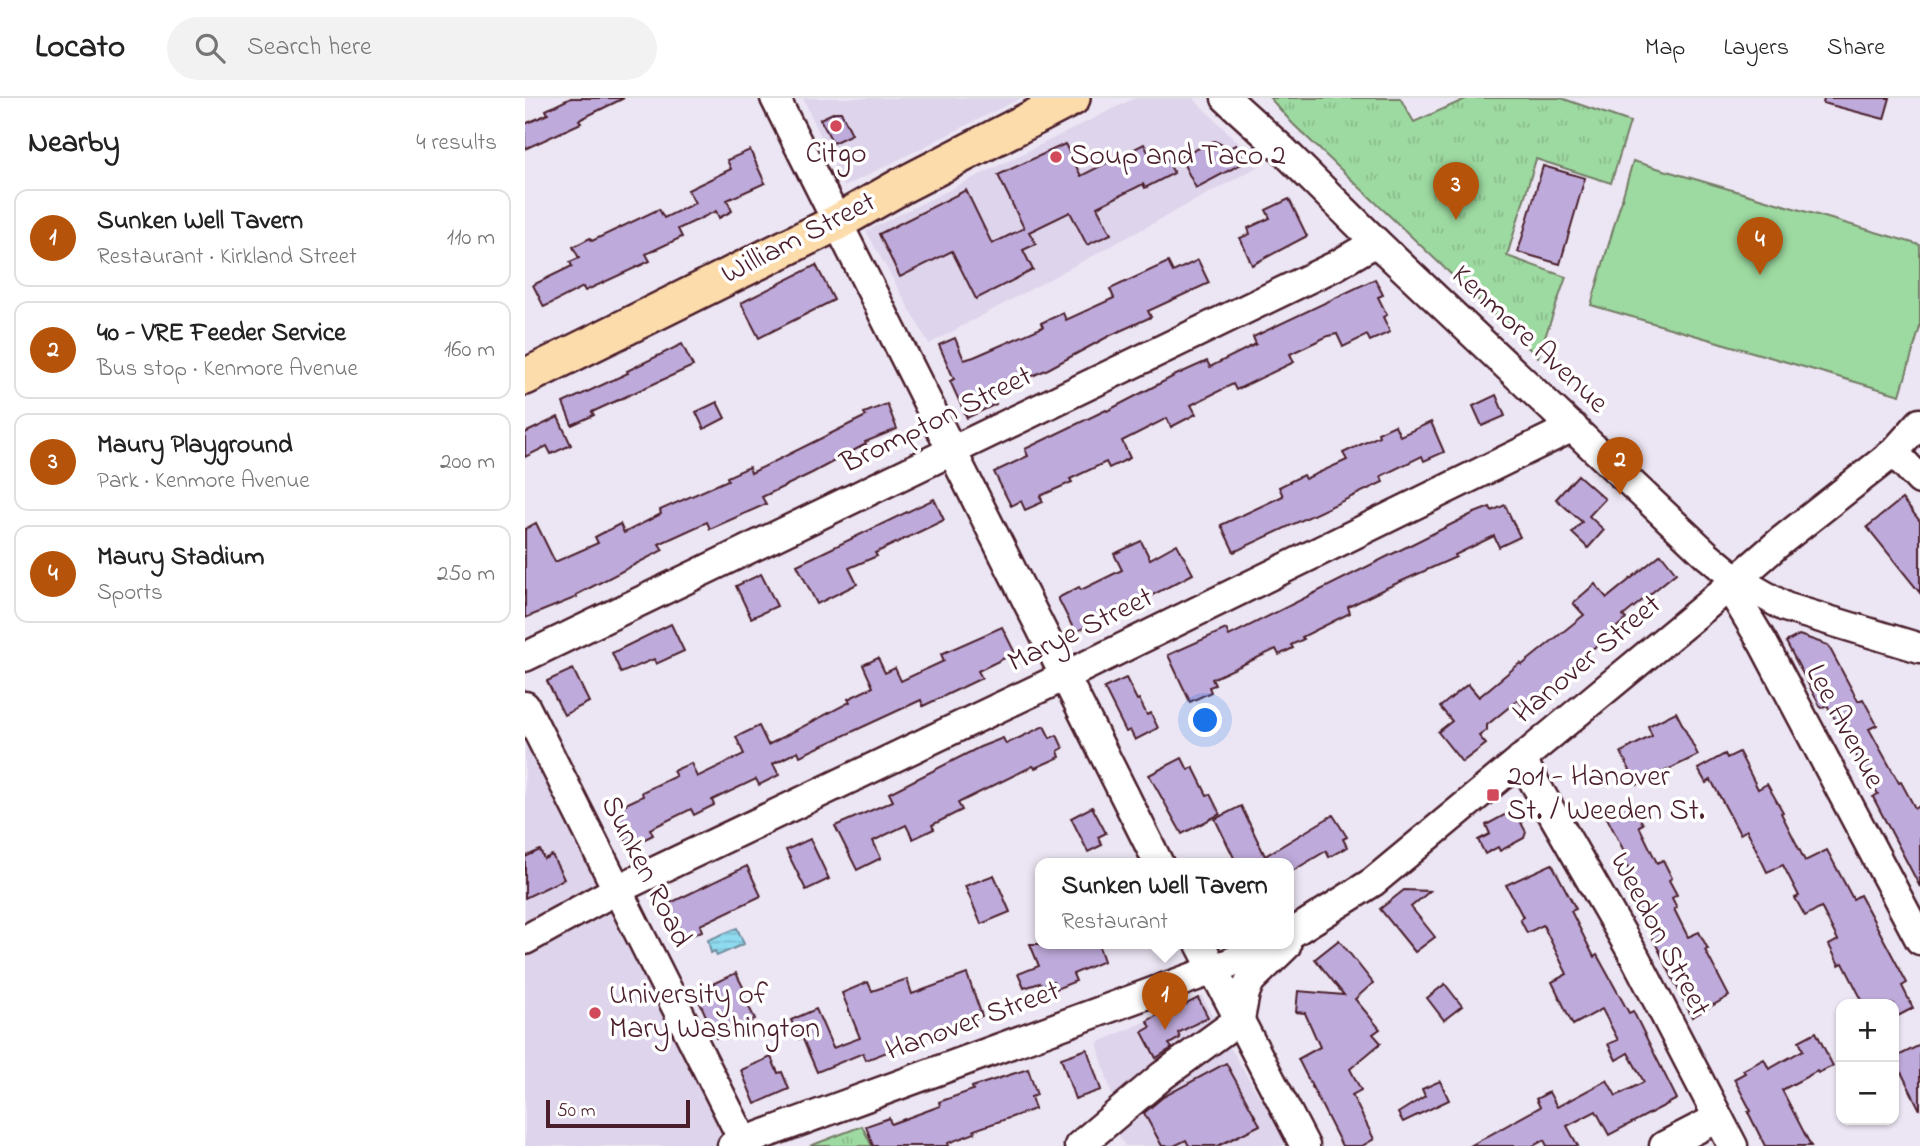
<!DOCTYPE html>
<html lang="en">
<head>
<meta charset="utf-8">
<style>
  body { margin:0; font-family:"Indie Flower",sans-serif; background:#f2f2f2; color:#222 }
  .controls { position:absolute; right:21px; bottom:21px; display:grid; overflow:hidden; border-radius:14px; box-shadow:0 2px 5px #0004 }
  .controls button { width:63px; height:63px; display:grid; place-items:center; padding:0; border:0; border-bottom:2px solid #e0e0e0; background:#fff; color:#222; font:35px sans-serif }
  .scale { position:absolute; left:21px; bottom:18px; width:144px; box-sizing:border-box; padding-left:7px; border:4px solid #4a1f2b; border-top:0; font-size:19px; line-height:24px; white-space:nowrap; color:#4a1f2b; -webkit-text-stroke:5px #fff; paint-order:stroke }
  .you { position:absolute; left:681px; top:623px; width:24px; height:24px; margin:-18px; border:5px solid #fff; border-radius:50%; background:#1a73e8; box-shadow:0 0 0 10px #1a73e833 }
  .badge { display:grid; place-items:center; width:46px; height:46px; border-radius:50%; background:#b45309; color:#fff; font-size:23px; font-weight:700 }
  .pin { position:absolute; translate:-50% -58px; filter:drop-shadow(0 2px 4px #0008) }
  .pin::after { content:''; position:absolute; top:37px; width:24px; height:21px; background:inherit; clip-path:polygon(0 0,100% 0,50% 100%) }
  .popup { position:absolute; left:510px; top:760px; width:259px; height:91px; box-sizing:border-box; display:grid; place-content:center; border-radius:14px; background:#fff; filter:drop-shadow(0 2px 5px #0005); font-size:23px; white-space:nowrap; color:#767676 }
  .popup b { font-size:26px; color:#222 }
  .popup::after { content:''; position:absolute; left:50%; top:100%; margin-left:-14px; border:14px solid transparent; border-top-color:#fff }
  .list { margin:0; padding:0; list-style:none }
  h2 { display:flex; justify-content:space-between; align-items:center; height:91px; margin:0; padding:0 28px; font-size:30px }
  h2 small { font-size:23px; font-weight:400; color:#767676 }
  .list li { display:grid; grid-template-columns:46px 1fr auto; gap:21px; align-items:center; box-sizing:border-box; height:98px; margin:0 14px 14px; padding:0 14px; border:2px solid #e0e0e0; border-radius:14px }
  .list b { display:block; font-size:26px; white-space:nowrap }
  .list p { margin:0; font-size:23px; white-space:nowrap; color:#767676 }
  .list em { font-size:23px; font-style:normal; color:#767676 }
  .icon { flex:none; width:38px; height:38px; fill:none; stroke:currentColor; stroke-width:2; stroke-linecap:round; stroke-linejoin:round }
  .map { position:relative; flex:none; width:1395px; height:1048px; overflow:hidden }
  header { display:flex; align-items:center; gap:42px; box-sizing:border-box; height:98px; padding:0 35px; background:#fff; border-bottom:2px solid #e0e0e0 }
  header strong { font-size:33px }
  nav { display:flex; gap:38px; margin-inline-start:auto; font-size:24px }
  .search { width:490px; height:63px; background:#f2f2f2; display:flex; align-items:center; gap:18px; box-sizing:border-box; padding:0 24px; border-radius:38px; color:#767676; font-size:26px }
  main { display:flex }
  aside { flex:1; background:#fff }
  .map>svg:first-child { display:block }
  .built { fill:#ded4ec }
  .grass { fill:#9ddaa1; stroke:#747c66; stroke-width:2 }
  .park { fill:url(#park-tufts); stroke:#747c66; stroke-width:2 }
  .water { fill:url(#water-rules); stroke:#738fa1; stroke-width:2 }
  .building { fill:#bfabdb; stroke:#4a1f2b; stroke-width:2 }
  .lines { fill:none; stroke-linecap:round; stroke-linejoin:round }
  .minor-casing { stroke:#4a1f2b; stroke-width:33 }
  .major-casing { stroke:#4a1f2b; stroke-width:40 }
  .minor { stroke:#fff; stroke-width:28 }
  .major { stroke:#fddcac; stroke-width:35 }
  .poi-dot { fill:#d1495b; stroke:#fff; stroke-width:2.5 }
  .labels { text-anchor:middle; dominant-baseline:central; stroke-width:7; stroke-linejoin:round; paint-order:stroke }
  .poi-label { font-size:30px; fill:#4a1f2b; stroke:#fff; text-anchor:start }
  .street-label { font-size:30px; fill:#4a1f2b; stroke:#fff }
</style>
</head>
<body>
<header>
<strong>Locato</strong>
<div class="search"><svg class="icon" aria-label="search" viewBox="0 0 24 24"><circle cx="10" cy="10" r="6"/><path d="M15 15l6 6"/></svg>Search here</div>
<nav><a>Map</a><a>Layers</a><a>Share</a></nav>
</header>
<main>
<aside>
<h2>Nearby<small>4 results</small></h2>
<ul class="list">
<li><span class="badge">1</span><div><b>Sunken Well Tavern</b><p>Restaurant · Kirkland Street</p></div><em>110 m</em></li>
<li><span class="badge">2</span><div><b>40 - VRE Feeder Service</b><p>Bus stop · Kenmore Avenue</p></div><em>160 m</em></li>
<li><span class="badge">3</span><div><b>Maury Playground</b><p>Park · Kenmore Avenue</p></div><em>200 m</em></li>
<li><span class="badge">4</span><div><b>Maury Stadium</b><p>Sports</p></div><em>250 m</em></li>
</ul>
</aside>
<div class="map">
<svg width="1395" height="1048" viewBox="0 0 1395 1048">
  <defs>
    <pattern id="park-tufts" width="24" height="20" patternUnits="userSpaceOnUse" patternTransform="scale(1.75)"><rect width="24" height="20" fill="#9ddaa1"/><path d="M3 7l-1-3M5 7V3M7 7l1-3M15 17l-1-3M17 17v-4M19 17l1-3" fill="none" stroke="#89bb8b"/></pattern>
    <pattern id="water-rules" width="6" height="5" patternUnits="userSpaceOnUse" patternTransform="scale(1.75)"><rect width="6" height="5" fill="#8edaef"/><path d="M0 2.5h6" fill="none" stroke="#7cbbcd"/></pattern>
  </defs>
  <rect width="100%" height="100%" fill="#ece6f4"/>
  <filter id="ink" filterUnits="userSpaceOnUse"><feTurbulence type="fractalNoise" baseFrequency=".0143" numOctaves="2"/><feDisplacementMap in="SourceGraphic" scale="14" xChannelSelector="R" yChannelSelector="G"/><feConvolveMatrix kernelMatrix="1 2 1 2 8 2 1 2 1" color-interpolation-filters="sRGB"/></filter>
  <g filter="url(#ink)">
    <g class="built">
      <polygon points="278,0 496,0 319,89"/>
      <polygon points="610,0 668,0 736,67 404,246 341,133"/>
      <polygon points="0,644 69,782 211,1048 0,1048"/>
      <polygon points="677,898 689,920 587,998 572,945"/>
      <polygon points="700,941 762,1045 757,1048 600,1048 592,1034"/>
    </g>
    <polygon class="grass" points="1108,63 1395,147 1395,229 1375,297 1066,207"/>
    <g class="park">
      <polygon points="745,0 875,0 889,24 943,0 1036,0 1105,24 1086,85 1011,61 982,158 1041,179 1013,259 768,26"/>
      <polygon points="337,1028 347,1048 285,1048"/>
    </g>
    <polygon class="water" points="212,830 219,846 192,858 190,853 186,855 183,842"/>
    <g class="building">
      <polygon points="46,0 99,0 54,22 56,25 0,51 0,26 23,16 21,12"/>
      <polygon points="1299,0 1365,0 1359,21 1298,5"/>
      <polygon points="310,14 316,14 327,36 308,45 295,21"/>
      <polygon points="689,43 704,50 711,47 720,64 671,90 655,59"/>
      <polygon points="540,46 556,78 619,46 625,58 637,52 649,75 620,90 618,86 572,109 586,136 562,147 545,114 504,134 511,146 498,152 508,172 451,201 427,153 375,179 354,136 441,92 467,146 499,130 473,77"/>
      <polygon points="225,52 240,85 202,102 207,113 194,120 191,113 153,131 157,139 121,156 125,163 60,193 58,189 19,209 8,187 47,168 45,164 54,160 48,149 65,140 67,143 134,111 139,120 170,105 163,92 206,71 202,62"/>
      <polygon points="1018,68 1060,80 1035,166 993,154"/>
      <polygon points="764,101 782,138 727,167 715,140 725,136 723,130 745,120 741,112"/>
      <polygon points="673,162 684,185 623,213 626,219 586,237 523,271 466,296 471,306 442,320 425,283 429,281 414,247 430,240 439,262 449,259 518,229 516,225 538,215 541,222 589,200 585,191 643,164 648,174"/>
      <polygon points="291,167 309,202 234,240 216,205"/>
      <polygon points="850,181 858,197 853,199 862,217 858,219 865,234 845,243 842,237 818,249 812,236 803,238 765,256 769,264 711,292 708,286 666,307 671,316 646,329 642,320 597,343 605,360 584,370 581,364 545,381 547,384 515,398 518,404 500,412 496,403 486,408 469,374 503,358 500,351 581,312 582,313 651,277 682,263 685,269 731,246 728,239"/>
      <polygon points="157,246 168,268 67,314 69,317 47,327 38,305 103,275 102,273"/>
      <polygon points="971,297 980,318 957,328 948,308"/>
      <polygon points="192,304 200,320 179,331 171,314"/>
      <polygon points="362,306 372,331 340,344 341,346 287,375 237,399 241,406 185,431 182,424 134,446 138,452 51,497 52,499 0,520 0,431 11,425 30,464 73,445 70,439 95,426 99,435 136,416 135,412 203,382 202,379 224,369 226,375 341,318 339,315"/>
      <polygon points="33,319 46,347 26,356 22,348 0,359 0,335"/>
      <polygon points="906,324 919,354 899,363 897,358 856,378 858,384 709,454 696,427 758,398 754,389 778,377 780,381 822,362 818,355 854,338 853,335 870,327 875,338"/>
      <polygon points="1053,377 1080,401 1064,418 1079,432 1063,450 1047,435 1057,424 1031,401"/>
      <polygon points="409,401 419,422 350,455 352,458 324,470 332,486 292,506 272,467"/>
      <polygon points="1377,401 1395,423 1395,495 1342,429"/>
      <polygon points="980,407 995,439 974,449 969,438 930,457 931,459 859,491 823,509 825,515 777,539 779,541 766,547 768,550 754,557 751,551 687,581 690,587 684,589 686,594 665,604 643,557 701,531 704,538 947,416 965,409 967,413"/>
      <polygon points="616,443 625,461 652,446 668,476 616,503 614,500 571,521 572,524 550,534 533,500 554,489 556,492 597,472 589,456"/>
      <polygon points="1136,456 1151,475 1098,518 1101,521 1062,556 1064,559 1040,579 1000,611 993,602 962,627 962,632 954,638 961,646 937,664 913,634 927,623 915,609 943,586 954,599 995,565 997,567 1059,517 1048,505 1070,486 1082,500"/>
      <polygon points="236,476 252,508 226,520 211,488"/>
      <polygon points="146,526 159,553 131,566 129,561 96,575 87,555"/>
      <polygon points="477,529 490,555 453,573 457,580 398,608 396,602 275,658 273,653 248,666 254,677 234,687 231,681 187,702 189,707 169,717 166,711 125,731 128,737 104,749 86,713 118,698 117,694 151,678 148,673 166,665 172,679 219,656 211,639 234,628 243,647 325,604 323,601 348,589 338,567 353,560 360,575 370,570 376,583 419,563 416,556"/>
      <polygon points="1274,537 1303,547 1333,603 1338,601 1352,627 1344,631 1374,685 1376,684 1390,710 1395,708 1395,789 1348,699 1353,696 1302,607 1296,610 1261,544"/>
      <polygon points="48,571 64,604 39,617 22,583"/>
      <polygon points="601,580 612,602 614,601 622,617 626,615 633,630 610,642 605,632 601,634 579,590"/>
      <polygon points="1151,614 1173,657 1112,687 1096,654 1127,638 1123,628"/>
      <polygon points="519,628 525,640 532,637 538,650 533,653 535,659 510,670 508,668 433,705 437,712 407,727 409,731 388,741 381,727 348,743 356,760 332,772 310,728 368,703 364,695 455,649 478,640 481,646"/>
      <polygon points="1214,654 1233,691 1242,686 1258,714 1256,715 1280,763 1302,752 1328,801 1335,797 1382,885 1377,888 1388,910 1369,920 1369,906 1339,906 1318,865 1314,867 1304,847 1313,842 1296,809 1280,818 1270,800 1274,798 1258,767 1242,774 1222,732 1215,736 1186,682 1181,685 1173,671 1200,656 1202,660"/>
      <polygon points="657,660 663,672 668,669 682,697 685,696 695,716 657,736 624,677"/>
      <polygon points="1105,702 1118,726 1114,728 1132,765 1138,762 1147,780 1144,782 1152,797 1147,800 1152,810 1149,811 1163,839 1174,834 1183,851 1180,852 1204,898 1167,919 1099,782 1107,778 1097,759 1101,757 1080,716"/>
      <polygon points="716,708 740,758 808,717 822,739 818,741 822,749 804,759 801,753 764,775 764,766 712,766 690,721"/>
      <polygon points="567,709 581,735 573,739 577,747 563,754 546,720"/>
      <polygon points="983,715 993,719 1001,734 999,740 975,753 973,749 960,756 953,742 965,736 961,727"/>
      <polygon points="285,741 304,781 281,792 261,752"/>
      <polygon points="15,752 19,761 27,757 39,781 0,800 0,759"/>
      <polygon points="1027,766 1051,811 1046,813 1069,859 1072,857 1104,915 1108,913 1152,1001 1084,1037 1071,1013 1042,1028 1053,1048 1022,1048 1019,1042 1008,1048 945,1048 1015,1009 1011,1001 1024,994 1032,1009 1082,982 1091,998 1119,984 1103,955 1091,962 1083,946 1093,942 1077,911 1048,927 1027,884 1042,876 1018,827 1002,835 995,821 998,819 981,787"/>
      <polygon points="222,768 236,798 175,827 177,833 159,841 143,806"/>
      <polygon points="469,777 485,814 456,826 440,788"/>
      <polygon points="879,792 905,793 886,809 910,839 890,854 855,811"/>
      <polygon points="814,842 848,885 830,901 855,931 848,936 856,945 825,971 836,992 827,997 849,1041 837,1048 817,1048 773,961 795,949 780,915 771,914 773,893 819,897 790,861"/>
      <polygon points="505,846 573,846 579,863 548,876 551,883 531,891 528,883 517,888 515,885 499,890 493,876 514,868"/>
      <polygon points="211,875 221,895 218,897 230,921 191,940 170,894"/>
      <polygon points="442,876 457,918 417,932 418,935 405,939 403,935 368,947 370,951 341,962 338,955 292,974 277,939 274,941 266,922 291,911 308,950 335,940 317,895 343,884 347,893 382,881 387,896"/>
      <polygon points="920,886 937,908 919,922 902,900"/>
      <polygon points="673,900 683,919 653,935 655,940 644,946 647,950 631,960 617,934 626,929 622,923 640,913 642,916"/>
      <polygon points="1291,934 1308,968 1293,975 1292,973 1257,992 1286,1048 1240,1048 1223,1014 1226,1013 1209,981 1220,975 1218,972 1239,961 1244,971 1278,952 1274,943"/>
      <polygon points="1395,947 1395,1012 1369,960"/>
      <polygon points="562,951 576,992 550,1001 536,960"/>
      <polygon points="246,959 253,975 257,974 264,991 230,1006 216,972"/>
      <polygon points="701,965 735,1027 693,1048 664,1048 661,1042 649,1048 637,1048 619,1015 638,999"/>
      <polygon points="503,971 512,997 506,999 510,1011 449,1032 450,1035 423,1045 424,1048 348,1048 341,1028 364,1020 366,1026 415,1008 414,1004 448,992 447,989"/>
      <polygon points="915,983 924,1002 878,1024 873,1015 900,998 897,991"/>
    </g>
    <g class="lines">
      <g class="minor-casing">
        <g id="minor">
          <polyline points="250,0 634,766"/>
          <polyline points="701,0 757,51 851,144 1182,457 1211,481 1260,509 1395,550"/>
          <polyline points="1369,354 1395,382"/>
          <polyline points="1211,481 1211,500 1238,545 1395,842"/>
          <polyline points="0,559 810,168 851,144"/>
          <polyline points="0,608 219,1044"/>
          <polyline points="996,661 1110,859 1208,1048"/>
          <polyline points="764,837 848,784 1180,509 1256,443 1369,354 1395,325"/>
          <polyline points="0,842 91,792 540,578 1048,329"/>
          <polyline points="675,846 780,1048"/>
          <polyline points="207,1048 688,872 749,846"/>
          <polyline points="554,1048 637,978 715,921 720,895 725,883 761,848"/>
          <polyline points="1139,1048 1193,1020"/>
        </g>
      </g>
      <g class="major-casing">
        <polyline id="major" points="0,279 311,125 378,87 547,0"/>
      </g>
      <use href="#minor" class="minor"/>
      <use href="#major" class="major"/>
    </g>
  </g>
  <g class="poi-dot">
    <circle cx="311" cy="28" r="7"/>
    <circle cx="531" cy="59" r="7"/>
    <rect x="961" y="690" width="14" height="14" rx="3.5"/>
    <circle cx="70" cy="915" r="7"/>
  </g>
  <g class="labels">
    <g class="poi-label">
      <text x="311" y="57" text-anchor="middle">Citgo</text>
      <text x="545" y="59">Soup and Taco 2</text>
      <text x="982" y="680">201 - Hanover<tspan x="982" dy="34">St. / Weeden St.</tspan></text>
      <text x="84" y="898">University of<tspan x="84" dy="34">Mary Washington</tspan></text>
    </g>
    <g class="street-label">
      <text transform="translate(274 141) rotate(-27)">William Street</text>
      <text transform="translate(1004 242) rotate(43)">Kenmore Avenue</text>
      <text transform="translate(412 323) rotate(-26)">Brompton Street</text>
      <text transform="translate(556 533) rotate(-26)">Marye Street</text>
      <text transform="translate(1063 562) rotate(-40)">Hanover Street</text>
      <text transform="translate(1319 629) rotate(62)">Lee Avenue</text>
      <text transform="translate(120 774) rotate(63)">Sunken Road</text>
      <text transform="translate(1134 837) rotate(62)">Weedon Street</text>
      <text transform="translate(448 924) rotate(-20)">Hanover Street</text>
    </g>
  </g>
</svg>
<div class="controls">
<button>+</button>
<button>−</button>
</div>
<div class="scale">50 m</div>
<div class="you"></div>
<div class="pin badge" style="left:640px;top:932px">1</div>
<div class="popup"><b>Sunken Well Tavern</b>Restaurant</div>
<div class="pin badge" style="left:1095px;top:397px">2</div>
<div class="pin badge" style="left:931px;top:122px">3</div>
<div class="pin badge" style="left:1235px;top:177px">4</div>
</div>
</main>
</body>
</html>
